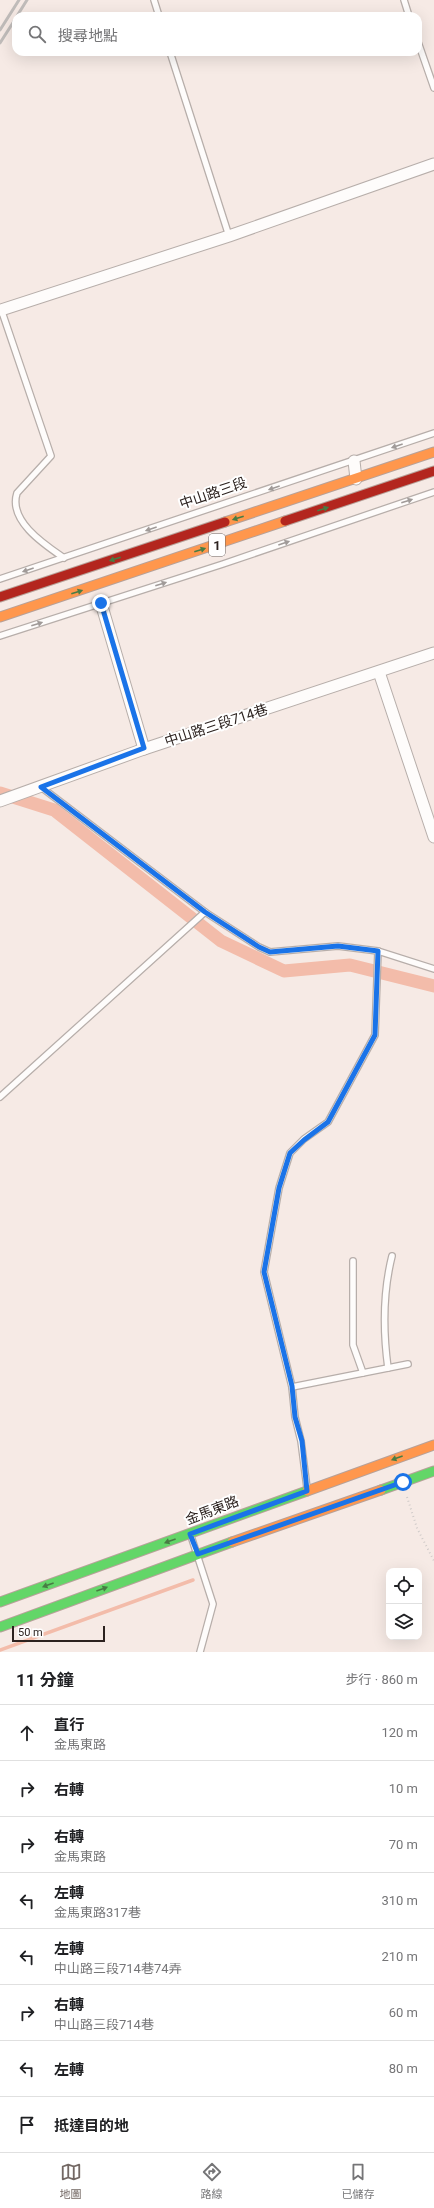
<!DOCTYPE html>
<html lang="zh-TW">
<head>
<meta charset="utf-8">
<style>
  body { margin:0; font-family:Roboto,"Noto Sans TC",sans-serif; background:#f6f6f6; color:#202124 }
  .controls { position:absolute; right:12px; bottom:12px; display:grid; overflow:hidden; border-radius:8px; box-shadow:0 4px 16px #0002 }
  .controls button { width:36px; height:36px; display:grid; place-items:center; padding:0; border:0; border-bottom:1px solid #e0e0e0; background:#fff; color:#202124; font:20px sans-serif }
  .scale { position:absolute; left:12px; bottom:10px; width:93px; box-sizing:border-box; padding-left:4px; border:2px solid #2c221f; border-top:0; font-size:11px; line-height:14px; white-space:nowrap; color:#2c221f; -webkit-text-stroke:3px #fff; paint-order:stroke }
  .stop { position:absolute; width:12px; height:12px; margin:-9px; border:3px solid #1a73e8; border-radius:50%; background:#fff }
  .stop.end { background:#1a73e8; border-color:#fff; box-shadow:0 1px 4px #0008 }
  .list { margin:0; padding:0; list-style:none }
  h2 { display:flex; justify-content:space-between; align-items:center; height:52px; margin:0; padding:0 16px; font-size:17px }
  h2 small { font-size:13px; font-weight:400; color:#757577 }
  .list li { display:grid; grid-template-columns:26px 1fr auto; gap:12px; align-items:center; box-sizing:border-box; height:56px; padding:0 16px; border-top:1px solid #e0e0e0 }
  .list b { display:block; font-size:15px; white-space:nowrap }
  .list p { margin:0; font-size:13px; white-space:nowrap; color:#757577 }
  .list em { font-size:13px; font-style:normal; color:#757577 }
  .icon { flex:none; width:22px; height:22px; fill:none; stroke:currentColor; stroke-width:2; stroke-linecap:round; stroke-linejoin:round }
  .map { position:relative; flex:none; width:434px; height:1652px; overflow:hidden }
  .search { position:absolute; background:#fff; box-shadow:0 4px 16px #0002; left:12px; right:12px; top:12px; height:44px; display:flex; align-items:center; gap:10px; box-sizing:border-box; padding:0 14px; border-radius:12px; color:#757577; font-size:15px }
  .sheet { height:500px; background:#fff }
  nav { display:flex; justify-content:space-around; align-items:center; box-sizing:border-box; height:56px; border-top:1px solid #e0e0e0; background:#fff; font-size:11px; color:#757577 }
  nav a { display:grid; justify-items:center; gap:2px }
  nav .on { color:#736864 }
  .map>svg:first-child { display:block }
  .lines { fill:none; stroke-linecap:round; stroke-linejoin:round }
  .stream { stroke:#f3bcaa; stroke-width:3.5 }
  .canal { stroke:#f3bcaa; stroke-width:13 }
  .lane-casing { stroke:#b7aeaa; stroke-width:8 }
  .street-casing { stroke:#b7aeaa; stroke-width:13 }
  .fast-casing { stroke:#b7a199; stroke-width:11 }
  .slow-casing { stroke:#b7a199; stroke-width:11 }
  .jam-casing { stroke:#b7a199; stroke-width:11 }
  .path { stroke:#d0cbc9; stroke-width:2; stroke-dasharray:1 3; stroke-linecap:butt }
  .lane { stroke:#fefcfb; stroke-width:5.5 }
  .street { stroke:#fefcfb; stroke-width:11 }
  .fast { stroke:#63d668; stroke-width:9 }
  .slow { stroke:#ff974d; stroke-width:9 }
  .jam { stroke:#b3261e; stroke-width:9 }
  .rail { stroke:#c0bcba; stroke-width:3 }
  .oneway { fill:#a09a98 }
  .oneway2 { fill:#487c44 }
  .route { stroke:#1a73e8; stroke-width:5 }
  .labels { text-anchor:middle; dominant-baseline:central; stroke-width:4; stroke-linejoin:round; paint-order:stroke }
  .shield { fill:#fff; stroke:#6b6462; stroke-width:1 }
  .shield-label { font-size:13px; font-weight:bold; fill:#2c221f }
  .street-label { font-size:14px; fill:#2c221f; stroke:#fff }
</style>
</head>
<body>
<div class="map">
<svg width="434" height="1652" viewBox="0 0 434 1652">
  <rect width="100%" height="100%" fill="#f6eae5"/>
  <g class="lines">
    <polyline class="stream" points="0,1650 193,1580"/>
    <polyline class="canal" points="0,793 54,810 221,941 284,971 350,965 434,986"/>
    <g class="lane-casing">
      <g id="lane">
        <polyline points="154,0 159,16"/>
        <polyline points="404,0 409,16"/>
        <polyline points="418,42 434,88"/>
        <polyline points="170,52 229,236"/>
        <path d="M1,309L51,456L17,493C8,521 45,545 64,558"/>
        <polyline points="0,579 434,433"/>
        <polyline points="0,636 223,564 434,492"/>
        <polyline points="41,787 205,912 259,947 270,952 338,946 378,951 434,969"/>
        <polyline points="0,1097 205,912"/>
        <polyline points="353,1261 353,1345 363,1373"/>
        <path d="M388,1368C383,1331 383,1292 392,1256"/>
        <polyline points="292,1387 408,1364"/>
        <polyline points="307,1488 301,1441 295,1417 292,1387 264,1272 279,1188 290,1153 304,1139 328,1122 375,1035 378,951"/>
        <polyline points="191,1536 213,1604 200,1652"/>
      </g>
    </g>
    <g class="street-casing">
      <g id="street">
        <polyline points="1,310 229,236 434,164"/>
        <polyline points="354,461 356,479"/>
        <polyline points="101,603 144,749"/>
        <polyline points="379,672 434,837"/>
        <polyline points="0,801 144,749 434,653"/>
      </g>
    </g>
    <g class="fast-casing">
      <g id="fast">
        <polyline points="381,1490 434,1471"/>
        <polyline points="0,1602 307,1491"/>
        <polyline points="0,1627 232,1542"/>
      </g>
    </g>
    <g class="slow-casing">
      <g id="slow">
        <polyline points="225,522 434,452"/>
        <polyline points="0,617 285,521"/>
        <polyline points="307,1491 434,1445"/>
        <polyline points="232,1542 381,1490"/>
      </g>
    </g>
    <g class="jam-casing">
      <g id="jam">
        <polyline points="285,521 434,471"/>
        <polyline points="0,597 225,522"/>
      </g>
    </g>
    <polyline class="path" points="407,1497 417,1528 434,1561"/>
    <use href="#lane" class="lane"/>
    <use href="#street" class="street"/>
    <use href="#fast" class="fast"/>
    <use href="#slow" class="slow"/>
    <use href="#jam" class="jam"/>
    <g class="rail">
      <polyline points="17,16 27,0"/>
      <polyline points="0,30 19,0"/>
      <polyline points="0,43 16,18"/>
    </g>
  </g>
  <defs><path id="oneway-solid" d="M-6-.8H1V-3.2L6.5 0L1 3.2V.8H-6Z"/></defs>
  <g class="oneway">
    <use href="#oneway-solid" transform="translate(397 446) rotate(161)"/>
    <use href="#oneway-solid" transform="translate(274 488) rotate(161)"/>
    <use href="#oneway-solid" transform="translate(407 501) rotate(-18)"/>
    <use href="#oneway-solid" transform="translate(151 529) rotate(161)"/>
    <use href="#oneway-solid" transform="translate(284 543) rotate(-19)"/>
    <use href="#oneway-solid" transform="translate(28 570) rotate(161)"/>
    <use href="#oneway-solid" transform="translate(161 584) rotate(-18)"/>
    <use href="#oneway-solid" transform="translate(37 624) rotate(-18)"/>
  </g>
  <g class="oneway2">
    <use href="#oneway-solid" transform="translate(323 509) rotate(-18)"/>
    <use href="#oneway-solid" transform="translate(238 518) rotate(162)"/>
    <use href="#oneway-solid" transform="translate(200 550) rotate(-18)"/>
    <use href="#oneway-solid" transform="translate(115 559) rotate(162)"/>
    <use href="#oneway-solid" transform="translate(77 592) rotate(-18)"/>
    <use href="#oneway-solid" transform="translate(397 1458) rotate(160)"/>
    <use href="#oneway-solid" transform="translate(170 1541) rotate(160)"/>
    <use href="#oneway-solid" transform="translate(48 1585) rotate(160)"/>
    <use href="#oneway-solid" transform="translate(102 1589) rotate(-20)"/>
  </g>
  <g class="lines">
    <polyline class="route" points="101,603 144,748 41,787 205,912 259,947 270,952 338,946 378,951 375,1035 328,1122 304,1140 290,1153 279,1188 264,1272 292,1386 295,1417 302,1441 307,1491 190,1534 198,1554 403,1482"/>
  </g>
  <g class="labels">
    <rect class="shield" x="209" y="534" width="16" height="22" rx="3"/>
    <g class="shield-label">
      <text x="217" y="545">1</text>
    </g>
    <g class="street-label">
      <text transform="translate(213 493) rotate(-19)">中山路三段</text>
      <text transform="translate(216 725) rotate(-18)">中山路三段714巷</text>
      <text transform="translate(212 1510) rotate(-21)">金馬東路</text>
    </g>
  </g>
</svg>
<div class="controls">
<button><svg class="icon" aria-label="locate" viewBox="0 0 24 24"><circle cx="12" cy="12" r="6"/><path d="M12 2v4M12 18v4M2 12h4M18 12h4"/></svg></button>
<button><svg class="icon" aria-label="layers" viewBox="0 0 24 24"><path d="M12 4l9 5-9 5-9-5zM3 14l9 5 9-5"/></svg></button>
</div>
<div class="scale">50 m</div>
<div class="stop" style="left:403px;top:1482px"></div>
<div class="stop end" style="left:101px;top:603px"></div>
<div class="search"><svg class="icon" aria-label="search" viewBox="0 0 24 24"><circle cx="10" cy="10" r="6"/><path d="M15 15l6 6"/></svg>搜尋地點</div>
</div>
<section class="sheet">
<h2>11 分鐘<small>步行 · 860 m</small></h2>
<ul class="list">
<li><svg class="icon" aria-label="ahead" viewBox="0 0 24 24"><path d="M12 20V5M6 11l6-6 6 6"/></svg><div><b>直行</b><p>金馬東路</p></div><em>120 m</em></li>
<li><svg class="icon" aria-label="right" viewBox="0 0 24 24"><path d="M7 20v-9h11M14 6l5 5-5 5"/></svg><div><b>右轉</b></div><em>10 m</em></li>
<li><svg class="icon" aria-label="right" viewBox="0 0 24 24"><path d="M7 20v-9h11M14 6l5 5-5 5"/></svg><div><b>右轉</b><p>金馬東路</p></div><em>70 m</em></li>
<li><svg class="icon" aria-label="left" viewBox="0 0 24 24"><path d="M17 20v-9H6M10 6l-5 5 5 5"/></svg><div><b>左轉</b><p>金馬東路317巷</p></div><em>310 m</em></li>
<li><svg class="icon" aria-label="left" viewBox="0 0 24 24"><path d="M17 20v-9H6M10 6l-5 5 5 5"/></svg><div><b>左轉</b><p>中山路三段714巷74弄</p></div><em>210 m</em></li>
<li><svg class="icon" aria-label="right" viewBox="0 0 24 24"><path d="M7 20v-9h11M14 6l5 5-5 5"/></svg><div><b>右轉</b><p>中山路三段714巷</p></div><em>60 m</em></li>
<li><svg class="icon" aria-label="left" viewBox="0 0 24 24"><path d="M17 20v-9H6M10 6l-5 5 5 5"/></svg><div><b>左轉</b></div><em>80 m</em></li>
<li><svg class="icon" aria-label="arrive" viewBox="0 0 24 24"><path d="M6 21V4h12l-3 4 3 4H6"/></svg><div><b>抵達目的地</b></div></li>
</ul>
</section>
<nav>
<a class="on"><svg class="icon" aria-label="map" viewBox="0 0 24 24"><path d="M3 6l6-2 6 2 6-2v14l-6 2-6-2-6 2zM9 4v14M15 6v14"/></svg>地圖</a>
<a><svg class="icon" aria-label="directions" viewBox="0 0 24 24"><path d="M12 3l9 9-9 9-9-9zM9 14v-3h6M13 9l2 2-2 2"/></svg>路線</a>
<a><svg class="icon" aria-label="saved" viewBox="0 0 24 24"><path d="M7 4h10v16l-5-4-5 4z"/></svg>已儲存</a>
</nav>
</body>
</html>
